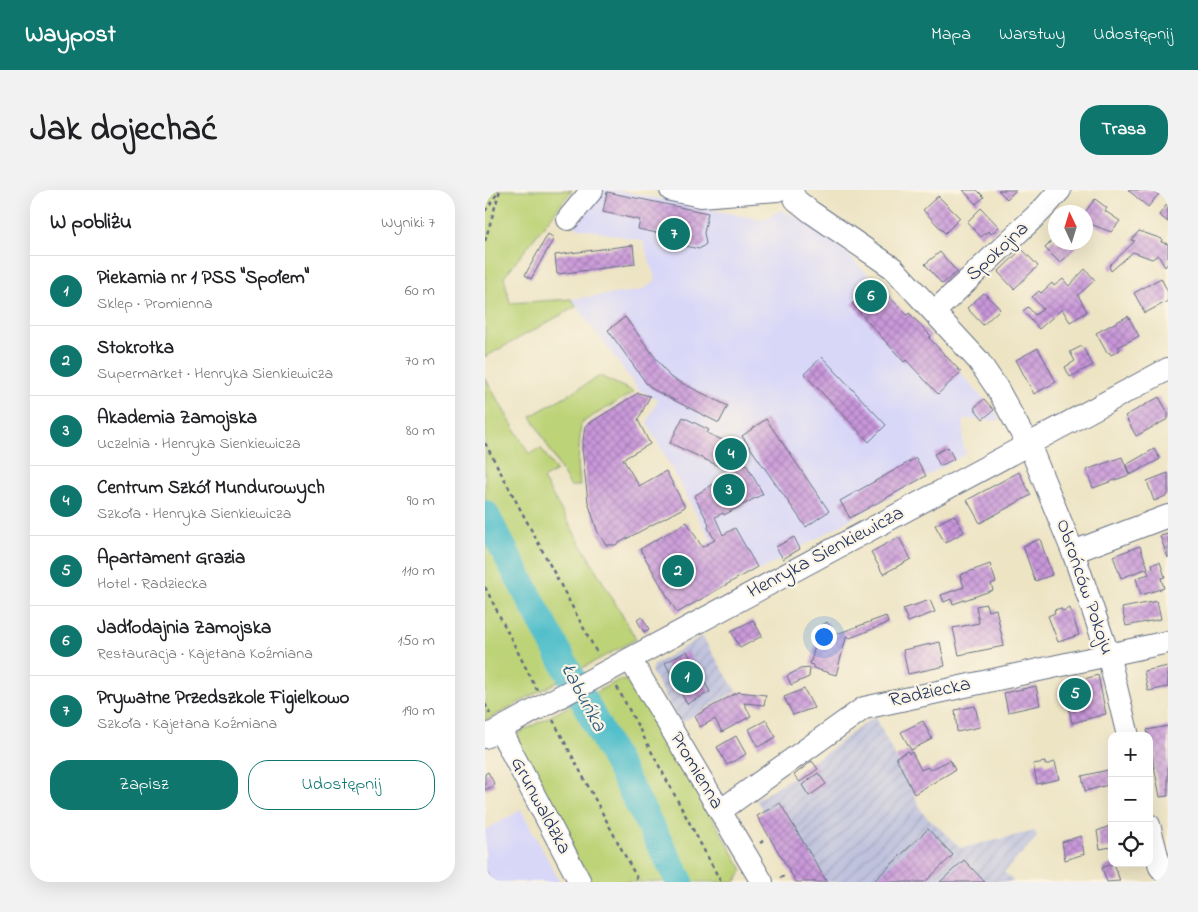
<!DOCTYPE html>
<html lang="pl">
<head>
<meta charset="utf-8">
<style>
  body { margin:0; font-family:"Indie Flower",sans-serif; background:#f2f2f2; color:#202124 }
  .controls { position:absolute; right:15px; bottom:15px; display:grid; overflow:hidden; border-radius:10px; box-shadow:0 5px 20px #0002 }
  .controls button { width:45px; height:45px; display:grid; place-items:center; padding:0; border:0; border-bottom:1px solid #e0e0e0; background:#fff; color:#202124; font:25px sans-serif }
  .compass { position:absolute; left:563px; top:15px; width:45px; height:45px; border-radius:50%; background:#fff; box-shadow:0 5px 20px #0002; rotate:356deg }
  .you { position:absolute; left:338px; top:446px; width:18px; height:18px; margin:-12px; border:4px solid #fff; border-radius:50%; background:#1a73e8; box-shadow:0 0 0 8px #1a73e833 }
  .badge { display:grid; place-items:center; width:32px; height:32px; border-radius:50%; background:#0f766e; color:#fff; font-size:16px; font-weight:700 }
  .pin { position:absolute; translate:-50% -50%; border:2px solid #fff; box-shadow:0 1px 5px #0006 }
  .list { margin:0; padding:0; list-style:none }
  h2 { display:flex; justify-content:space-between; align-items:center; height:65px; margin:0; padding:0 20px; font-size:21px }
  h2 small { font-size:16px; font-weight:400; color:#757577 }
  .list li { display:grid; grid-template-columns:32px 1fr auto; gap:15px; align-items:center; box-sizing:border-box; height:70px; padding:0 20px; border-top:1px solid #e0e0e0 }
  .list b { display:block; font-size:19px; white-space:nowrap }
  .list p { margin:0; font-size:16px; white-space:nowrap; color:#757577 }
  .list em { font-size:16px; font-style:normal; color:#757577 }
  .actions { display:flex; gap:10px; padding:15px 20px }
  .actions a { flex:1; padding:11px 0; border:1px solid #0f766e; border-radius:20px; text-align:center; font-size:18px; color:#0f766e }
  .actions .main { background:#0f766e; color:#fff }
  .icon { flex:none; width:28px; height:28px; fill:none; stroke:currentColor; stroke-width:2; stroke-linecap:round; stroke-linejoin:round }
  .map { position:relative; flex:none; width:683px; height:692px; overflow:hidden; border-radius:20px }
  header { display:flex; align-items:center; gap:30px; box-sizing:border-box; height:70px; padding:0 25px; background:#0f766e; color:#fff }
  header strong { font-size:24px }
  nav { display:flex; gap:28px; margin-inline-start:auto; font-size:18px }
  .intro { display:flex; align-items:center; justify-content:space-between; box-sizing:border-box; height:120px; padding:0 30px }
  h1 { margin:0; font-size:35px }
  .button { padding:12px 22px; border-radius:20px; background:#0f766e; color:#fff; font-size:18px; font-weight:700 }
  main { display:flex; gap:30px; padding:0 30px }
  aside { flex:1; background:#fff; border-radius:20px; box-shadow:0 5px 20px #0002 }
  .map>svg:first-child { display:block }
  .built { fill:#d8d7f8 }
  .industrial { fill:url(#industrial-furrows) }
  .green { fill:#bdd378; stroke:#6c816b }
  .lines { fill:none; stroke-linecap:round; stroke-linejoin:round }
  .river { stroke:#52bfca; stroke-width:28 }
  .building { fill:url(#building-cross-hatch) }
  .minor-casing { stroke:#646e82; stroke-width:24 }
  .path { stroke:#646e82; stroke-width:2.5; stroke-dasharray:4 4; stroke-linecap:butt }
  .minor { stroke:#fff; stroke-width:22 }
  .labels { text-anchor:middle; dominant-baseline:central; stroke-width:4.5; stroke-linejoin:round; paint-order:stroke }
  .street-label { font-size:20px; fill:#1b2f5e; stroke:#fcf5e5 }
  .water-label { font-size:21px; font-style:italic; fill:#2c5a7e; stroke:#fcf5e5 }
</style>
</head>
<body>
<header>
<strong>Waypost</strong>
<nav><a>Mapa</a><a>Warstwy</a><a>Udostępnij</a></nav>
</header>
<div class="intro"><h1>Jak dojechać</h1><a class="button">Trasa</a></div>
<main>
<aside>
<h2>W pobliżu<small>Wyniki: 7</small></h2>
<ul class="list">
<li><span class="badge">1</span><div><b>Piekarnia nr 1 PSS &quot;Społem&quot;</b><p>Sklep · Promienna</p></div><em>60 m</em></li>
<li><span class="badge">2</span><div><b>Stokrotka</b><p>Supermarket · Henryka Sienkiewicza</p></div><em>70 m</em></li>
<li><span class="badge">3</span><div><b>Akademia Zamojska</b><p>Uczelnia · Henryka Sienkiewicza</p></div><em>80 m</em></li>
<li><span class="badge">4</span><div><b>Centrum Szkół Mundurowych</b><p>Szkoła · Henryka Sienkiewicza</p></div><em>90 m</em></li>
<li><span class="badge">5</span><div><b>Apartament Grazia</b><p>Hotel · Radziecka</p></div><em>110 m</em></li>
<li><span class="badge">6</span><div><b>Jadłodajnia Zamojska</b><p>Restauracja · Kajetana Koźmiana</p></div><em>150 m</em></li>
<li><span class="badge">7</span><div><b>Prywatne Przedszkole Figielkowo</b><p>Szkoła · Kajetana Koźmiana</p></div><em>190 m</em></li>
</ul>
<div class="actions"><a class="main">Zapisz</a><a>Udostępnij</a></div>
</aside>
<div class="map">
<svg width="683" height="692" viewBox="0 0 683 692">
  <defs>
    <pattern id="industrial-furrows" width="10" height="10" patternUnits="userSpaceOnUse" patternTransform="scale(1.25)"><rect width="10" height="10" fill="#bfc2dd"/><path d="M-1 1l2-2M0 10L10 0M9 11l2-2" fill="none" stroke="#a4a7c0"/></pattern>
    <pattern id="building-cross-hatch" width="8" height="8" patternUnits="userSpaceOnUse" patternTransform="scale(1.25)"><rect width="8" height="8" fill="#c997d9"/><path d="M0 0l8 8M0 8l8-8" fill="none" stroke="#a27cb3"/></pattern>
  </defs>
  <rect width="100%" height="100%" fill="#fcf5e5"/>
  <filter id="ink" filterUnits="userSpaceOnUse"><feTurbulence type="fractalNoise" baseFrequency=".02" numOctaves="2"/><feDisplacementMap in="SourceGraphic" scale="10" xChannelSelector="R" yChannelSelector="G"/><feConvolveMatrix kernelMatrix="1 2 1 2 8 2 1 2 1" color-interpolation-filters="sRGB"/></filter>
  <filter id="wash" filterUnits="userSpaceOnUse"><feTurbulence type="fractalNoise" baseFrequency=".0096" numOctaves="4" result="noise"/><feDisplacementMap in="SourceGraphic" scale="20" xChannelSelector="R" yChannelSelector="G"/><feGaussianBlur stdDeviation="1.12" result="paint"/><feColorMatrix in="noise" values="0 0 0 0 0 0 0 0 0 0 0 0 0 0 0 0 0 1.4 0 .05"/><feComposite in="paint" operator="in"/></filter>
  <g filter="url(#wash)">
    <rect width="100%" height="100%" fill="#ede4c4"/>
    <g class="built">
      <polygon points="118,0 133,0 277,30 296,20 312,27 356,57 422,125 424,123 446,146 444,149 509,220 513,225 514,231 479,229 478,256 482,263 285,375 274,381 272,378 230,402 213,370 215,358 226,351 162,233 173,209 154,200 86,109 155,101 171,91 158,51 90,37"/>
      <polygon points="36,620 75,692 0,692 0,640"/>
    </g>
    <g class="industrial">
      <polygon points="217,446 251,501 196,533 166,481 169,475"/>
      <polygon points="390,526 438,623 476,658 550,641 552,647 519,682 529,692 342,692 295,613 279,622 271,610 309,586"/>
    </g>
    <g class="green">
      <polygon points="0,0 87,0 19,87 25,113 86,109 92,116 0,167"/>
      <polygon points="115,186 149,202 96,233 93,274 95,296 85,296 46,226"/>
      <polygon points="0,188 44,264 56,258 71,281 58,289 151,449 0,531"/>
      <polygon points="134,490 146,491 258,680 250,692 104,692 31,549 34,543"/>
    </g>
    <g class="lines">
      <polyline class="river" points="0,324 195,692"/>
    </g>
    <g id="blocks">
      <g class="building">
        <polygon points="478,0 492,0 499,7 491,14"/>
        <polygon points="513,0 531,0 522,9"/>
        <polygon points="643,0 677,0 663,17"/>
        <polygon points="122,2 223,23 219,43 221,54 214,59 191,54 191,47 153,39 155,30 118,22"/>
        <polygon points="453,6 475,28 460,43 438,20"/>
        <polygon points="610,9 622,18 620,21 635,31 626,42 600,32 600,22"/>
        <polygon points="683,13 683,32 674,25"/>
        <polygon points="496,18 514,37 506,44 503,41 496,47 482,32"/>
        <polygon points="654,41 677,49 676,52 683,54 683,73 680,77 673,65 667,69 648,62 626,81 624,76 650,51 646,50"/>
        <polygon points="63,44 69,48 46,89 40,85"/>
        <polygon points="570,48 570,52 597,52 575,73 560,58"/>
        <polygon points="148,55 150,74 72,84 70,65"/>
        <polygon points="537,59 553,76 529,99 513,82"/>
        <polygon points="455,62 472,82 457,94 440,74"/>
        <polygon points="600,79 610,90 593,105 602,122 585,132 577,119 554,139 538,121 543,117 550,125 558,119 547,107 554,101 556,103 567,93 569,96 578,89 584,96"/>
        <polygon points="676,88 683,102 683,111 660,123 649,103"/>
        <polygon points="390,92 422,125 424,123 446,146 444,148 476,182 453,204 421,170 419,172 367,114"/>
        <polygon points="499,103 515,119 498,135 482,118"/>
        <polygon points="643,126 654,146 633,157 635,160 626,165 624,162 622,163 611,143"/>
        <polygon points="140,127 185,187 243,216 234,233 169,200 161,193 123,140"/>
        <polygon points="597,156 608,175 585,187 580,177 590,171 585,162"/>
        <polygon points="553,158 571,192 549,204 531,170"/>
        <polygon points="337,167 401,235 384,252 319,184"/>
        <polygon points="153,203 165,206 153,230 165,254 138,269 154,296 181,281 200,317 130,355 121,355 113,343 103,312 97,258 100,236"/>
        <polygon points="674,207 683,223 683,229 651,246 640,226"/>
        <polygon points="499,209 509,220 498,229 489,218"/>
        <polygon points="198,227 224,240 222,243 252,257 250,261 259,275 261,274 278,304 239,325 238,323 230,327 238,345 250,338 272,377 192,423 155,359 202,332 217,357 230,350 223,338 224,334 209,306 248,282 245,276 240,279 185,253"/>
        <polygon points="281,229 344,321 321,337 257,246"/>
        <polygon points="463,257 469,269 455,276 449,264"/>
        <polygon points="669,259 675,269 645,285 641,275"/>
        <polygon points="637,267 644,285 608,298 601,280"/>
        <polygon points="431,268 441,286 365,328 355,311"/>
        <polygon points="534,282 546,305 495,333 482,310"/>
        <polygon points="683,283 683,305 669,311 662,291"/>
        <polygon points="469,325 479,342 460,353 450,335"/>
        <polygon points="683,344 683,368 675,346"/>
        <polygon points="309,347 315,359 298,369 291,357"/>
        <polygon points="414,347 426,369 398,384 386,362"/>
        <polygon points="555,349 567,385 550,391 538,356"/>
        <polygon points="655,356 663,378 636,388 628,366"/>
        <polygon points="675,372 680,387 676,388 679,398 656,405 651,388 664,384 662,380 668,378 667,374"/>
        <polygon points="505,374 511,392 506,394 508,400 468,414 466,409 459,412 456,405 479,397 475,385"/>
        <polygon points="445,410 450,422 423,432 418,419"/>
        <polygon points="672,411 676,429 641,436 637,418"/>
        <polygon points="501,414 503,421 511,419 519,456 474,465 468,438 494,433 491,416"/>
        <polygon points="576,418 577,421 585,418 594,445 573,452 563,426 570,423 569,420"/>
        <polygon points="401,426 403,433 365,448 362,445 351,485 328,478 328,475 325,474 336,436 342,432 349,445"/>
        <polygon points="157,427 164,439 159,442 152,430"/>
        <polygon points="268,430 277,446 255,458 246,441"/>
        <polygon points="455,452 460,476 423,484 418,460"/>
        <polygon points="202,461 225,502 202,514 180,473"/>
        <polygon points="683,476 683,497 663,501 659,481"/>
        <polygon points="325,478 324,487 306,495 302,486 315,479"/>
        <polygon points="613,485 621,524 587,533 579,495"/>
        <polygon points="551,496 555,515 523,522 519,503"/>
        <polygon points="319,499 329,518 308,525 299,507"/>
        <polygon points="253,502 281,505 279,515 259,513 266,526 237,542 230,529 215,537 210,526"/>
        <polygon points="490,516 495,537 472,542 470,520"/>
        <polygon points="281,530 291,547 273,557 264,539"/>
        <polygon points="438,531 447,549 426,560 416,542"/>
        <polygon points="683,536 683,606 675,607 662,540"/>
        <polygon points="251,546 261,564 242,575 232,557"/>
        <polygon points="423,561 424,564 427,562 436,580 443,577 445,580 465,570 470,580 429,604 411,567"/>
        <polygon points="327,571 333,579 315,592 309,585"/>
        <polygon points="560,572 560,575 570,572 574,589 552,594 548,574"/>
        <polygon points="627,579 627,594 600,601 597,586"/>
        <polygon points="3,582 10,595 0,600 0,584"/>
        <polygon points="333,583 341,594 324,606 317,595"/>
        <polygon points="295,613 342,692 311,692 272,626"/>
        <polygon points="627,635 626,657 615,659 612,641"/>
        <polygon points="443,639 468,665 440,692 388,692"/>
        <polygon points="596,646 599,664 580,670 577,652"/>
        <polygon points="479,670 500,692 455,692"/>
        <polygon points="629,673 635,691 622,692 617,678"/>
        <polygon points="0,680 6,692 0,692"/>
      </g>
    </g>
  </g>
  <g filter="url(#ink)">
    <use href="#blocks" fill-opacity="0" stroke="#646e82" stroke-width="1"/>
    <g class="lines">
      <g class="minor-casing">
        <g id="minor">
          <polyline points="186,0 216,6 292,0"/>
          <polyline points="306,0 311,10 326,22 408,78 493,170 512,198 548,264 588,362 623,464 643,546"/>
          <polyline points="83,29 107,0"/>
          <polyline points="449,122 558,19 575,0"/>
          <polyline points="588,362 683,326"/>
          <polyline points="145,469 277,692"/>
          <polyline points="15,540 95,692"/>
          <polyline points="0,547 683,179"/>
          <polyline points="235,621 379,518 683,452"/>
          <polyline points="664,635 675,677 683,686"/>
        </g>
      </g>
      <g class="path">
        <polyline points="0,21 14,1"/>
        <polyline points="0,51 15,0"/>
        <polyline points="0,253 113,465"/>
        <polyline points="0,397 52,500"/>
        <polyline points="132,497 236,692"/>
        <polyline points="0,514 5,524"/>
        <polyline points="68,530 154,692"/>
        <polyline points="275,653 280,650"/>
        <polyline points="295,688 301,685"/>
      </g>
      <use href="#minor" class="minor"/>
    </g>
  </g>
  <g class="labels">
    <g class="street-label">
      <text transform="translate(513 62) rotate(-43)">Spokojna</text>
      <text transform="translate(341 363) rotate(-28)">Henryka Sienkiewicza</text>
      <text transform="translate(599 397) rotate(71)">Obrońców Pokoju</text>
      <text transform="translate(445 503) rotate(-12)">Radziecka</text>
      <text transform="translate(211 581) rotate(59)">Promienna</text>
      <text transform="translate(55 616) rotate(62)">Grunwaldzka</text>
    </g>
    <g class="water-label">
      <text transform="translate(98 508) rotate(62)">Łabuńka</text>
    </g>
  </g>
</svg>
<div class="controls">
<button>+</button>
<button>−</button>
<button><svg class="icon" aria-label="locate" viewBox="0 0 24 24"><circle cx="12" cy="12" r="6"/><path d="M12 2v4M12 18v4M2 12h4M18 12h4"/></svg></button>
</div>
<svg class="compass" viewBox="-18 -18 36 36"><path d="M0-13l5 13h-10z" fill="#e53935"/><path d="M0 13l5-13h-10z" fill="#757577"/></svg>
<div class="you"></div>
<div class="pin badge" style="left:202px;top:487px">1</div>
<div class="pin badge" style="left:193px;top:381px">2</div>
<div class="pin badge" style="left:244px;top:300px">3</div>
<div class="pin badge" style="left:246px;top:264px">4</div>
<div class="pin badge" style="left:590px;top:504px">5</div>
<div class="pin badge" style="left:386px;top:106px">6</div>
<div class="pin badge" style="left:189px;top:44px">7</div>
</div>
</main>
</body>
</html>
